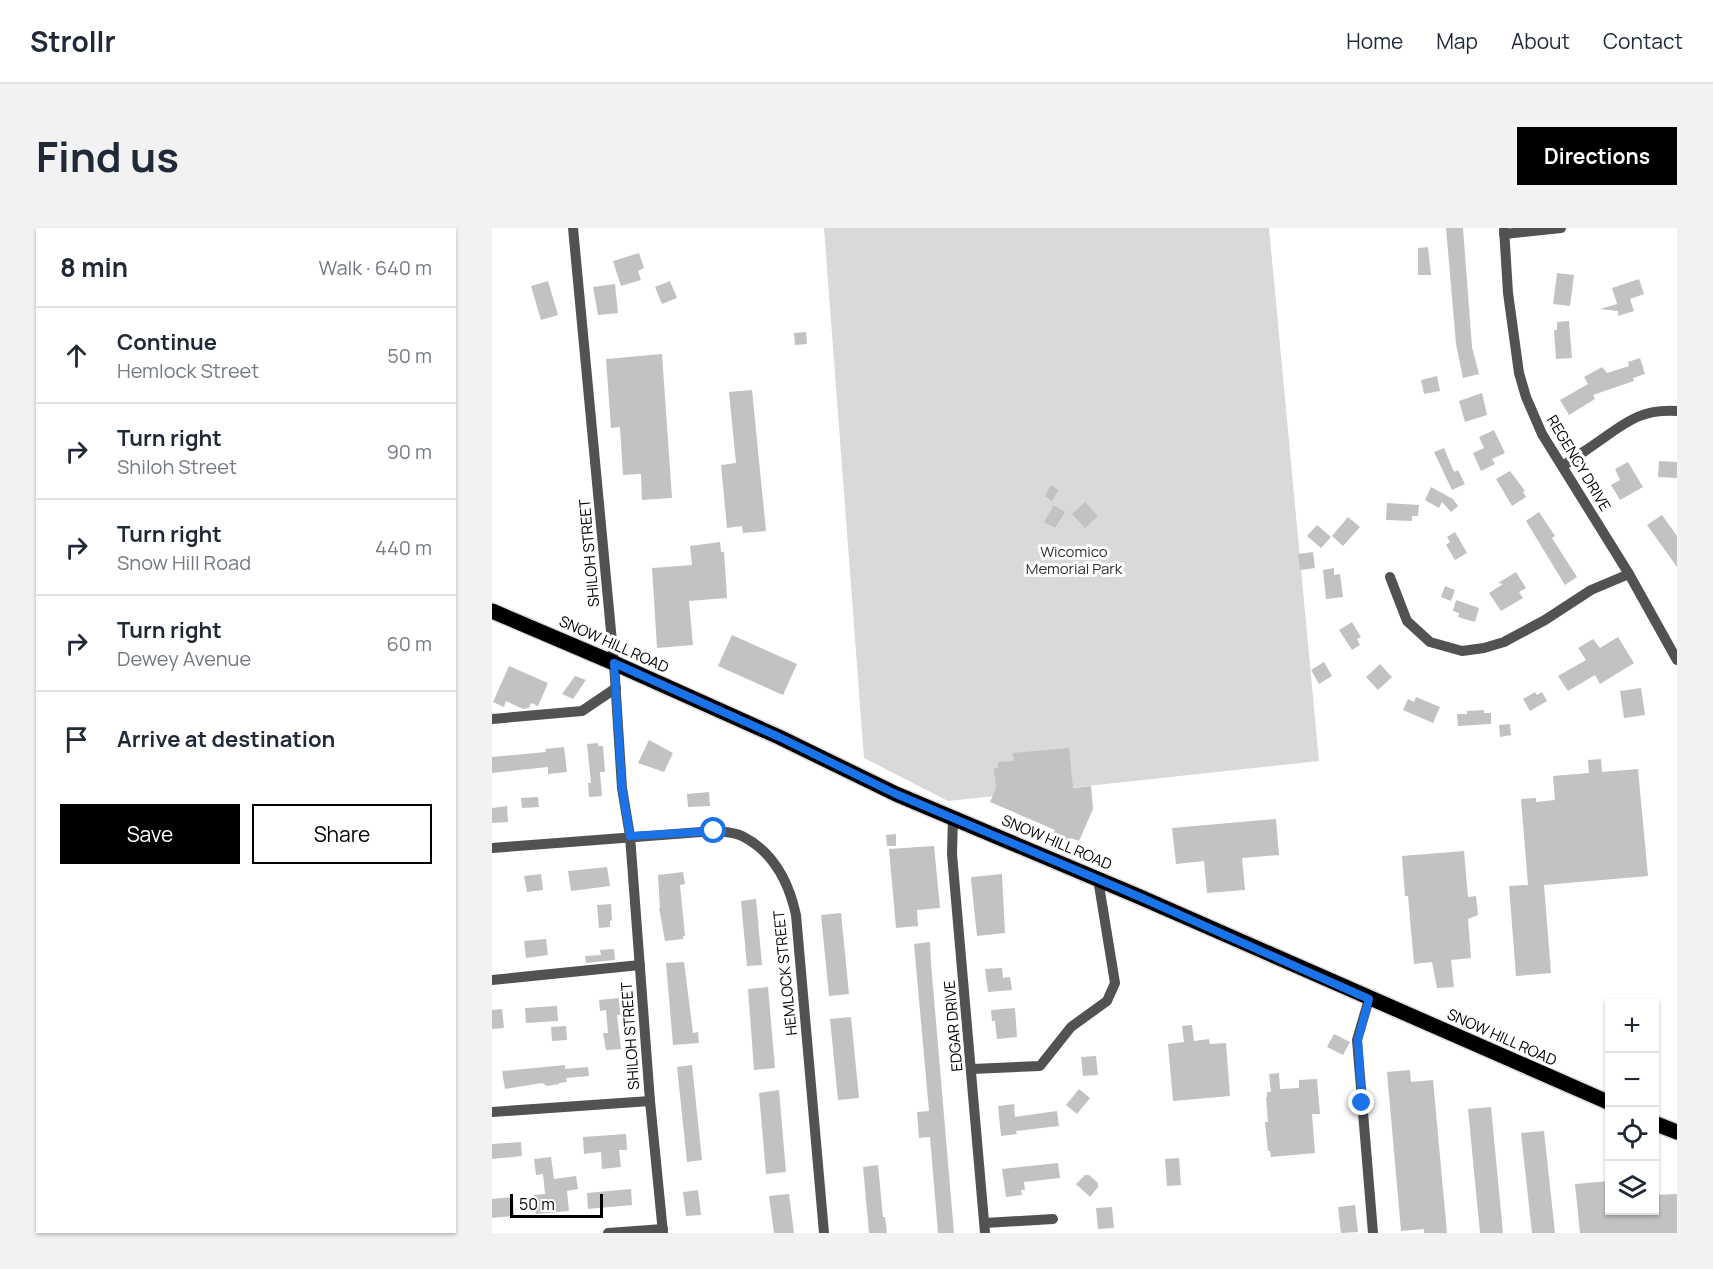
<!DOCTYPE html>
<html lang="en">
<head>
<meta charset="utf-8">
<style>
  body { margin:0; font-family:Manrope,sans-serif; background:#f2f2f3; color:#1f2937 }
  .controls { position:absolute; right:18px; bottom:18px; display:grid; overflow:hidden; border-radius:0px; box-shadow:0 2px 4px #0004 }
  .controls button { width:54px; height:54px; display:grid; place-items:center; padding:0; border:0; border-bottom:2px solid #e0e1e3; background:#fff; color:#1f2937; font:30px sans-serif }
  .scale { position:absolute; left:18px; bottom:15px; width:93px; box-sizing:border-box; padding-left:6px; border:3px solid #000; border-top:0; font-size:16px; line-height:21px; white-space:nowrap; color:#000; -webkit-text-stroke:4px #fff; paint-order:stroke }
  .stop { position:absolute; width:18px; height:18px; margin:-14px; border:4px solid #1a73e8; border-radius:50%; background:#fff }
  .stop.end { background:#1a73e8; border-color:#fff; box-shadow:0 2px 6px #0008 }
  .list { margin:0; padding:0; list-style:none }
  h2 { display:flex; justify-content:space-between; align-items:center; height:78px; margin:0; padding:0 24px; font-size:26px }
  h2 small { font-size:20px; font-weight:400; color:#747a83 }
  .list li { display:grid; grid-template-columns:39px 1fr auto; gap:18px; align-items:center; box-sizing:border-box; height:96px; padding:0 24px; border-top:2px solid #e0e1e3 }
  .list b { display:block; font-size:22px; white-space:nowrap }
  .list p { margin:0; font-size:20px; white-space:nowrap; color:#747a83 }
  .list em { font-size:20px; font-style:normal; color:#747a83 }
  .actions { display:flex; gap:12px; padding:18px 24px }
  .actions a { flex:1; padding:14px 0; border:2px solid #000; border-radius:0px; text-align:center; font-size:21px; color:#000 }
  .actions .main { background:#000; color:#fff }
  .icon { flex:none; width:33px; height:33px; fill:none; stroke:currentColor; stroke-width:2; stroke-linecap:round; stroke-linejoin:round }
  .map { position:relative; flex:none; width:1185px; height:1005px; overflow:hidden; border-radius:0px }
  header { display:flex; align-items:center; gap:36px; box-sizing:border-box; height:84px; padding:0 30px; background:#fff; border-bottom:2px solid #e0e1e3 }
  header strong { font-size:28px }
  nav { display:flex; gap:33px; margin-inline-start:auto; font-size:21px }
  .intro { display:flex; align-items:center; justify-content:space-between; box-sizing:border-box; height:144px; padding:0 36px }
  h1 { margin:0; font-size:42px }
  .button { padding:15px 27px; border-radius:0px; background:#000; color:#fff; font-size:21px; font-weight:700 }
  main { display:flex; gap:36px; padding:0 36px }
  aside { flex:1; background:#fff; border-radius:0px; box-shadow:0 2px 4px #0004 }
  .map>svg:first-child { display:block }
  .green { fill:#d9d9d9 }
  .building { fill:#c2c2c2 }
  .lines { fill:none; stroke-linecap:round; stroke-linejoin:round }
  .primary-casing { stroke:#dbdbdb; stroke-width:18 }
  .minor { stroke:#525252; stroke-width:10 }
  .primary { stroke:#000; stroke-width:15 }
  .route { stroke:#1a73e8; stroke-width:8 }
  .labels { text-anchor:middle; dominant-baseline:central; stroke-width:6; stroke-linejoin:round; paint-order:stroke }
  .street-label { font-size:15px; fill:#000; stroke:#fff }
  .park-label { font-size:15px; fill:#303030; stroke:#fff }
</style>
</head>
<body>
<header>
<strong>Strollr</strong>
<nav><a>Home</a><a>Map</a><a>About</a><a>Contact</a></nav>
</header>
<div class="intro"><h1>Find us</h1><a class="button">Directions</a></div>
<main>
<aside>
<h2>8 min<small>Walk · 640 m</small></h2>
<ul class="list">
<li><svg class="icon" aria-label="ahead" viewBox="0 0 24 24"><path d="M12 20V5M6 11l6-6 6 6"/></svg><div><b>Continue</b><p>Hemlock Street</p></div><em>50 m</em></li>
<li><svg class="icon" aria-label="right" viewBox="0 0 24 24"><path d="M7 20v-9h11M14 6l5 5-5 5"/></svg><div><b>Turn right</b><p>Shiloh Street</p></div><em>90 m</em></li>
<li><svg class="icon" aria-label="right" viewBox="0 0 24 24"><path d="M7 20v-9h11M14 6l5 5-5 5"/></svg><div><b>Turn right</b><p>Snow Hill Road</p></div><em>440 m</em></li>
<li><svg class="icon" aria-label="right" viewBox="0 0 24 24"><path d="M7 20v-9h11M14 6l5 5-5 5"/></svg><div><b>Turn right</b><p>Dewey Avenue</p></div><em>60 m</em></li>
<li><svg class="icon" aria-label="arrive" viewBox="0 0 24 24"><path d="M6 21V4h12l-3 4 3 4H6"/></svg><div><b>Arrive at destination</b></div></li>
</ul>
<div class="actions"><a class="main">Save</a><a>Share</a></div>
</aside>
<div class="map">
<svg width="1185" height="1005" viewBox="0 0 1185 1005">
  <rect width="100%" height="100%" fill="#fff"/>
  <polygon class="green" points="332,0 777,0 827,533 456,573 372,530"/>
  <g class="building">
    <polygon points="954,0 971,0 980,119 987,146 971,150 964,116"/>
    <polygon points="936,19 939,47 926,47 926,20"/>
    <polygon points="147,25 152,40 146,43 149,52 129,58 121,33"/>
    <polygon points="1065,45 1082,47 1078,78 1061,76"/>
    <polygon points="1147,51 1152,66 1138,71 1142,83 1126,88 1126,83 1108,81 1125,76 1120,60"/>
    <polygon points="56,53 66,87 49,92 39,58"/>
    <polygon points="178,53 185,70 170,76 163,59"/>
    <polygon points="123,56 126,85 106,87 101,59"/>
    <polygon points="1077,93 1080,130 1064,131 1062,102 1065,102 1065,94"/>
    <polygon points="314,104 315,116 303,117 302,105"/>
    <polygon points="170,126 180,270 150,272 149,246 131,247 128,199 119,200 114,131"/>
    <polygon points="1148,130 1153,146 1141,150 1142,153 1101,167 1103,171 1077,187 1068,172 1096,156 1092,149 1110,139 1115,145 1137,138 1136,134"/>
    <polygon points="945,148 948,163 932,166 929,152"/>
    <polygon points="260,162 274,303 251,305 250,298 235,300 229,237 244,235 237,164"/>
    <polygon points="990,165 995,187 973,194 967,173"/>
    <polygon points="1002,202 1013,225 1000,231 1003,236 989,243 981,225 992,220 987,209"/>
    <polygon points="952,220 962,244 966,242 973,256 960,262 942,224"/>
    <polygon points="1167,233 1185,234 1185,250 1166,249"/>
    <polygon points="1136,234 1151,259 1128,272 1119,257 1128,252 1123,241"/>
    <polygon points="1018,243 1033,263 1031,264 1034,269 1020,278 1004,251"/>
    <polygon points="559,257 567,262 560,273 553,268"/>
    <polygon points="939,259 961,271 966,278 959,284 950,274 947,280 933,272"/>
    <polygon points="593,274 606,288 593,300 580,286"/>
    <polygon points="895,275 927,277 926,288 920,288 920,293 894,292"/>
    <polygon points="562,277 573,284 563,300 552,294"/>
    <polygon points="1047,284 1063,308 1060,310 1085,349 1073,357 1034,293"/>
    <polygon points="1170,287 1185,308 1185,339 1155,297"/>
    <polygon points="856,289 868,299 851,318 840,308"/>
    <polygon points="825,297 839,309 829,320 815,308"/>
    <polygon points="963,304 975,325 963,332 954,317 958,314 955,309"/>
    <polygon points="228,314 229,324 232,324 235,370 197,373 201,417 165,420 160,340 200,337 198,318"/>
    <polygon points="821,324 823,340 808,342 806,326"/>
    <polygon points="842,340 842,347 848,346 851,369 834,371 831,342"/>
    <polygon points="1024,344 1034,360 1027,364 1031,370 1009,383 997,365 1011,356 1006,355"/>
    <polygon points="953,358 963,362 959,373 949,369"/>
    <polygon points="964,372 987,380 983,394 966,389 967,385 961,383"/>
    <polygon points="860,394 869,409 865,411 868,417 860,422 847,402"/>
    <polygon points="240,407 305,436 291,467 226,438"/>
    <polygon points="1126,409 1142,435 1108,456 1103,447 1076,463 1066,448 1094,432 1086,420 1101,411 1108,420"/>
    <polygon points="832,434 840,448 827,456 819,442"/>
    <polygon points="888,436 900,449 886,462 874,449"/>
    <polygon points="17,438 56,455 46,478 39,475 37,480 31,481 14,473 12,479 1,474"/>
    <polygon points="83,448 94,452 81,471 70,466"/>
    <polygon points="1149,460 1153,487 1132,490 1128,463"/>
    <polygon points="1043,464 1045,467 1050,464 1055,473 1038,483 1031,471"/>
    <polygon points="924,469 948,479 941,495 911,482 916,471 922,474"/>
    <polygon points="992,482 992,485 999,485 999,496 966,498 965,486 975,486 975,483"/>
    <polygon points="1018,496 1019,507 1008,509 1007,497"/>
    <polygon points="157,512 181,525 172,544 146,535"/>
    <polygon points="106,515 106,518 111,518 113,544 108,544 110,568 97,569 96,555 99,555 95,516"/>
    <polygon points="72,519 75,544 56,546 56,539 0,545 0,529 54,524 53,521"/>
    <polygon points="577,520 581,560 599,558 601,581 587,613 579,610 577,613 561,606 563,602 498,574 504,560 502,540 506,540 506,534 522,533 521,525"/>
    <polygon points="1109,531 1110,544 1146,541 1156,648 1052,657 1059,745 1024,748 1017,658 1036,657 1029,571 1044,570 1044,574 1063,572 1061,548 1097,545 1096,532"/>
    <polygon points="217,564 218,578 196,579 195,566"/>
    <polygon points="46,569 47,579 30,580 29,570"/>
    <polygon points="15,578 16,594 0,595 0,580"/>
    <polygon points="784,591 787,627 750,630 753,662 715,665 712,633 684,636 680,600"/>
    <polygon points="404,606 404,618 395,618 394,607"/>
    <polygon points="442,618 448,680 425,682 426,698 404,700 397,621"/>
    <polygon points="972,623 976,669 984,668 986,687 976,691 979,730 959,732 962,759 945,760 940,734 922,736 916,668 913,668 910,628"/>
    <polygon points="115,639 118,658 79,663 76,643"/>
    <polygon points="191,644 193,656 188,657 193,708 191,708 191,711 173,713 167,680 168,680 166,647"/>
    <polygon points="49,646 51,662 35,664 32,648"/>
    <polygon points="510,646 513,705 485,708 479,651 480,649"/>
    <polygon points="264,671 270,737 255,738 249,673"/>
    <polygon points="119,676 120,692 118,693 118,699 107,700 105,677"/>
    <polygon points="349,685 357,766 337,768 329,687"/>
    <polygon points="54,711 56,727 34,730 32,713"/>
    <polygon points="438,714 439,735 462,1005 446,1005 438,909 427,910 425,884 437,883 422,716"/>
    <polygon points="122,721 123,732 94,735 93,728 109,727 108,722"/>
    <polygon points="192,734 201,805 206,804 207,815 181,817 174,735"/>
    <polygon points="510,740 511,750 518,749 520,762 496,764 493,741"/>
    <polygon points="276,759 283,840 262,842 256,761"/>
    <polygon points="127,770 129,787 125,787 129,821 114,822 111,805 116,805 114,782 108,783 107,772"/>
    <polygon points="65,778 66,793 34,795 33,780"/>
    <polygon points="523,780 525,809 505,811 503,793 500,793 499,782"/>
    <polygon points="10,781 12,800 0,801 0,782"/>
    <polygon points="359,789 367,870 346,872 338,791"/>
    <polygon points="700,797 702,813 717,811 718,816 734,815 738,868 681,873 676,816 692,814 690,798"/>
    <polygon points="74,798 75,812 60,813 59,799"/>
    <polygon points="842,806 858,814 851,827 835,819"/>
    <polygon points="604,828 606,847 591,848 589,829"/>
    <polygon points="73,837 73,841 96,839 97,848 74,850 75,854 67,855 67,856 55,858 50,855 13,861 10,843"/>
    <polygon points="200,837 210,932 195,934 185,839"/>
    <polygon points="918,842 919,854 941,852 955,1005 932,1005 932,1001 909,1003 895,844"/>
    <polygon points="787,845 788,861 807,860 807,852 825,851 828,886 820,886 823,925 779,929 778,923 776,923 773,894 776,894 774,869 775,869 775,864 779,864 777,846"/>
    <polygon points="587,861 598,870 585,886 574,877"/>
    <polygon points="287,862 294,944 274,946 267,865"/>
    <polygon points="522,876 523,889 565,883 567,898 524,903 525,906 509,908 506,878"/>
    <polygon points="999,879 1011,1005 988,1005 976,881"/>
    <polygon points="1052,903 1063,1005 1040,1005 1029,905"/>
    <polygon points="134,906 135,922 127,922 129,939 110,941 109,924 92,926 91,909"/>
    <polygon points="29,914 30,928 0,931 0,916"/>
    <polygon points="59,929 62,951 84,948 86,961 75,963 77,983 44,986 42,967 53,966 51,946 44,947 42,931"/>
    <polygon points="687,930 689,957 675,958 673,931"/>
    <polygon points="566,935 568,950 532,954 533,962 529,962 530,967 514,969 510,941"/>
    <polygon points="386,937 391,989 393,989 395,1005 377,1005 371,939"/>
    <polygon points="593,947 597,947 606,955 606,959 598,969 584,956"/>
    <polygon points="1118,953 1118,982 1162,982 1162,967 1185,966 1185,1005 1088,1005 1083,956"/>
    <polygon points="139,961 140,977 96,981 95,965"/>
    <polygon points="206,962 209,987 194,988 191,964"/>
    <polygon points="297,966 302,1005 282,1005 277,968"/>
    <polygon points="21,969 22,988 0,990 0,971"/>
    <polygon points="863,977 866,1004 849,1005 846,979"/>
    <polygon points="620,979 622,1000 606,1001 604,980"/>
  </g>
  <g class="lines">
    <g class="primary-casing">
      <g id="primary">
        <polyline points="0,383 122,435 287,509 404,566 648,669 1118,875"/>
        <polyline points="1162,895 1185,904"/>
      </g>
    </g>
    <g class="minor">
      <polyline points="81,0 122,435 130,560 138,608 158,873 171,1005"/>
      <polyline points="1012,0 1016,65 1027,145 1034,169 1050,206 1137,346 1185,432"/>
      <polyline points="1012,6 1069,0"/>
      <path d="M1071,238C1085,228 1099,219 1113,209C1138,191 1153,181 1185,183"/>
      <polyline points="898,349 915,393 938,414 970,423 992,420 1012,414 1053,392 1099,362 1137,346"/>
      <polyline points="0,491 90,483 124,460"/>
      <polyline points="461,589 460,626 493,1005"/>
      <path d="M0,620L222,603C231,604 242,604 250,608C282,624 297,655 304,687L332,1005"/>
      <polyline points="0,752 148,737"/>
      <polyline points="877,771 865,812 881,1005"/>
      <polyline points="480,841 548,838 579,799 615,773 623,755 606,651"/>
      <polyline points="0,884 158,873"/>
      <polyline points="493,995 561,991"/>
      <polyline points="116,1005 171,1001"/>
    </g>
    <use href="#primary" class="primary"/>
  </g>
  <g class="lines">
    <polyline class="route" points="222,603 138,608 130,560 122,435 287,509 404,566 648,669 877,771 866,812 870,875"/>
  </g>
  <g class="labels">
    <g class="street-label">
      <text transform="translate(1087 235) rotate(59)">REGENCY DRIVE</text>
      <text transform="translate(97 325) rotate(-95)">SHILOH STREET</text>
      <text transform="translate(122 416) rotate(24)">SNOW HILL ROAD</text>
      <text transform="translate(565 614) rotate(23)">SNOW HILL ROAD</text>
      <text transform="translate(293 745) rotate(-96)">HEMLOCK STREET</text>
      <text transform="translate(461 798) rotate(-95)">EDGAR DRIVE</text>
      <text transform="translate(138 808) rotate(-94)">SHILOH STREET</text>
      <text transform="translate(1010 809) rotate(24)">SNOW HILL ROAD</text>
    </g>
    <g class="park-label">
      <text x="582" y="323">Wicomico<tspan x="582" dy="17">Memorial Park</tspan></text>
    </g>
  </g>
</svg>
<div class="controls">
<button>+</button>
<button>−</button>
<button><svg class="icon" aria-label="locate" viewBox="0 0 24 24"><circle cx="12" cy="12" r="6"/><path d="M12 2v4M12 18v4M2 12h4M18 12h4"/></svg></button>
<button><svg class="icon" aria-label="layers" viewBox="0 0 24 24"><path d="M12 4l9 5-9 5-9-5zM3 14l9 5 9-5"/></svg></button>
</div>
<div class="scale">50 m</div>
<div class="stop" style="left:222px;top:603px"></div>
<div class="stop end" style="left:870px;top:875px"></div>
</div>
</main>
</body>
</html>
